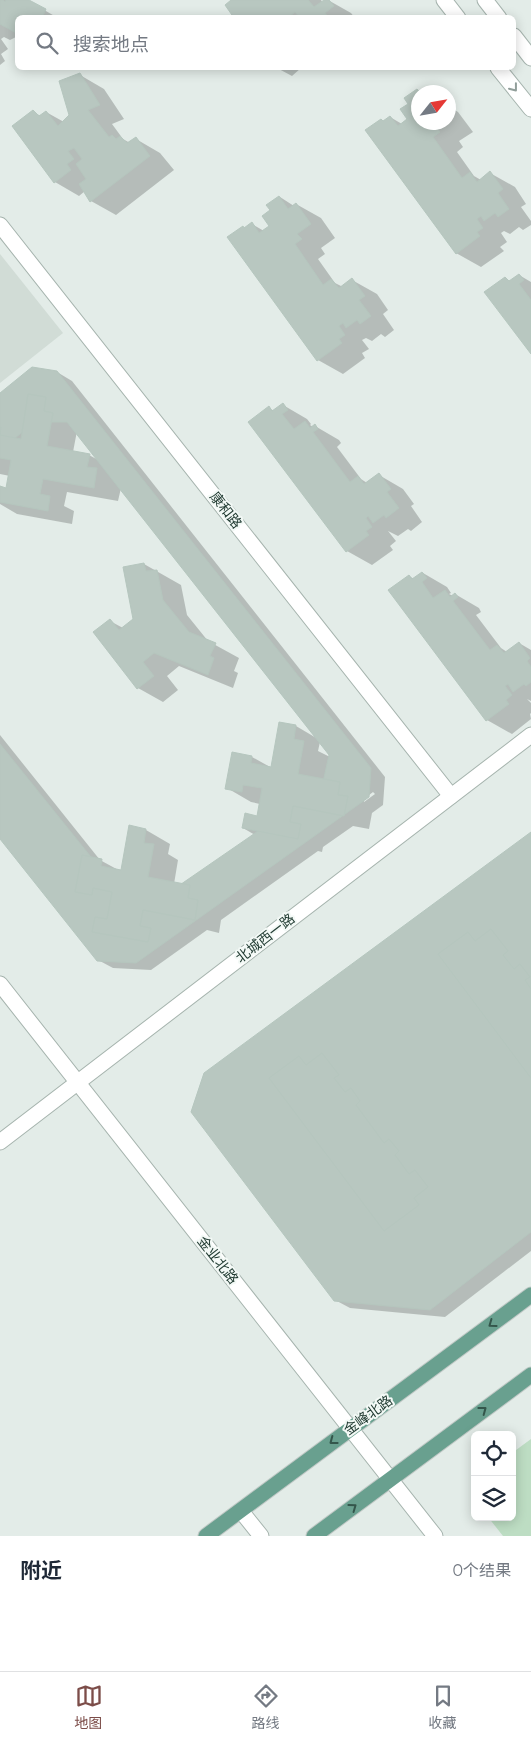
<!DOCTYPE html>
<html lang="zh">
<head>
<meta charset="utf-8">
<style>
  body { margin:0; font-family:Montserrat,"Noto Sans SC",sans-serif; background:#f6f6f7; color:#1f2937 }
  .controls { position:absolute; right:15px; bottom:15px; display:grid; overflow:hidden; border-radius:8px; box-shadow:0 2px 12px #0003 }
  .controls button { width:45px; height:45px; display:grid; place-items:center; padding:0; border:0; border-bottom:1px solid #e0e1e3; background:#fff; color:#1f2937; font:25px sans-serif }
  .compass { position:absolute; left:411px; top:85px; width:45px; height:45px; border-radius:50%; background:#fff; box-shadow:0 2px 12px #0003; rotate:59deg }
  .list { margin:0; padding:0; list-style:none }
  h2 { display:flex; justify-content:space-between; align-items:center; height:65px; margin:0; padding:0 20px; font-size:21px }
  h2 small { font-size:16px; font-weight:400; color:#747a83 }
  .icon { flex:none; width:28px; height:28px; fill:none; stroke:currentColor; stroke-width:2; stroke-linecap:round; stroke-linejoin:round }
  .map { position:relative; flex:none; width:531px; height:1536px; overflow:hidden }
  .search { position:absolute; background:#fff; box-shadow:0 2px 12px #0003; left:15px; right:15px; top:15px; height:55px; display:flex; align-items:center; gap:12px; box-sizing:border-box; padding:0 18px; border-radius:8px; color:#747a83; font-size:19px }
  .sheet { height:135px; background:#fff }
  nav { display:flex; justify-content:space-around; align-items:center; box-sizing:border-box; height:70px; border-top:1px solid #e0e1e3; background:#fff; font-size:14px; color:#747a83 }
  nav a { display:grid; justify-items:center; gap:2px }
  nav .on { color:#7c4d49 }
  .map>svg:first-child { display:block }
  .built { fill:#d1dcd6 }
  .green { fill:#bdddc3 }
  .shadow { fill:#0003; fill-rule:evenodd }
  .building { fill:#b8c7c0; stroke:#b5c6be }
  .lines { fill:none; stroke-linecap:round; stroke-linejoin:round }
  .minor-casing { stroke:#a6b4ae; stroke-width:17 }
  .major-casing { stroke:#c1c9c6; stroke-width:17 }
  .minor { stroke:#fff; stroke-width:15 }
  .major { stroke:#69a08f; stroke-width:15 }
  .oneway { stroke:#919e9a }
  .oneway2 { stroke:#34564b }
  .labels { text-anchor:middle; dominant-baseline:central; stroke-width:4; stroke-linejoin:round; paint-order:stroke }
  .street-label { font-size:14px; fill:#233d34; stroke:#f3f9f6 }
</style>
</head>
<body>
<div class="map">
<svg width="531" height="1536" viewBox="0 0 531 1536">
  <rect width="100%" height="100%" fill="#e3ece8"/>
  <polygon class="built" points="0,254 63,333 0,383"/>
  <polygon class="green" points="531,1439 531,1536 503,1536 488,1517 512,1517 512,1453"/>
  <g class="shadow">
    <polygon points="0,0 27,0 58,18 18,18 18,36 10,40 4,37 1,39 8,49 1,54 5,61 0,65"/>
    <polygon points="233,0 321,0 323,3 328,0 351,13 355,18 235,18"/>
    <polygon points="277,68 301,68 292,76"/>
    <polygon points="80,75 104,89 124,119 112,124 123,139 130,143 136,139 160,153 174,170 116,215 91,201 85,191 79,196 55,182 33,112 41,116 46,112 64,122 71,116"/>
    <polygon points="418,90 421,92 418,92 418,122 448,122 448,106 458,112 473,132 459,141 463,147 457,152 474,176 481,180 490,173 515,187 526,204 521,207 531,221 531,225 523,230 519,227 510,234 504,231 501,233 507,242 500,247 504,251 481,267 456,253 383,122 390,117 402,124 409,119 410,104"/>
    <polygon points="280,197 294,206 296,204 321,218 335,238 321,248 325,254 318,259 335,283 343,287 352,280 377,294 388,310 383,314 394,330 385,337 381,334 372,341 366,338 362,340 369,349 362,353 365,358 343,374 318,360 243,227 245,228 252,224 264,231 271,226 272,211"/>
    <polygon points="519,275 531,282 531,352 505,278 510,281"/>
    <path d="M57,372L72,381L385,777L383,805L372,813L369,829L353,826L323,847L322,852L318,851L221,920L219,933L207,930L151,970L113,968L98,960L0,837V735L100,860L122,872L130,827L146,830L170,844L168,854L178,860L174,884L182,885L255,835L243,828L258,817L260,804L251,802L227,788L252,757L272,768L280,723L296,726L318,739L121,488L118,501L67,492L64,506L74,511L72,524L17,514L0,504V488L7,489L10,476L0,474V394ZM77,431L100,461L89,455L73,452ZM320,742L330,755V757L318,751ZM373,792L375,794L364,802V799Z"/>
    <polygon points="283,405 307,419 311,424 310,425 313,427 315,426 339,440 341,443 337,447 361,479 367,483 379,475 403,489 414,504 411,506 422,522 411,531 408,529 398,536 388,531 396,541 390,546 393,550 372,565 347,551 250,422 269,408 274,411"/>
    <polygon points="144,564 181,585 187,615 208,641 239,658 234,671 238,673 233,688 179,666 167,676 178,690 163,702 138,688 95,633 110,621 123,628 135,619"/>
    <polygon points="423,573 447,587 451,593 449,594 453,596 455,594 479,608 481,612 476,615 501,648 507,652 519,643 531,650 531,701 527,699 531,703 531,713 530,714 531,719 512,734 487,720 409,576 414,579"/>
    <polygon points="531,834 531,1251 445,1317 350,1308 335,1300"/>
  </g>
  <g class="building">
    <polygon points="0,0 3,0 5,2 6,0 29,0 46,9 42,18 18,18 18,34 0,24"/>
    <polygon points="231,0 308,0 314,7 324,0 329,0 334,6 325,13 329,18 300,18 295,12 288,18 234,18 225,5"/>
    <polygon points="80,73 100,105 88,110 109,137 112,135 116,139 120,136 127,143 136,137 150,156 90,202 79,184 86,179 76,164 82,159 74,148 68,151 74,159 67,164 71,170 54,183 12,126 33,110 39,116 46,111 58,126 69,115 59,81"/>
    <polygon points="417,89 420,92 418,92 418,122 442,122 436,127 440,132 433,137 462,178 470,172 477,182 490,171 503,189 498,193 509,209 498,217 495,213 484,221 481,216 477,219 483,228 477,232 480,236 456,254 365,130 381,119 383,121 390,116 398,126 407,119 400,109 408,104 404,98"/>
    <polygon points="279,196 288,209 296,203 311,224 297,234 302,239 295,244 323,285 331,279 339,288 352,278 365,296 359,300 371,316 360,324 357,320 346,328 343,323 339,326 345,335 339,339 342,343 317,361 227,237 243,226 244,228 252,222 259,233 269,226 262,216 270,210 266,205"/>
    <polygon points="519,274 524,280 519,284 531,300 531,354 484,292 505,277 509,281"/>
    <polygon points="32,367 57,371 371,768 369,797 136,963 97,961 0,839 0,744 124,898 158,900 322,787 329,755 67,422 35,422 0,450 0,393"/>
    <polygon points="28,394 46,397 44,411 53,413 47,446 90,454 87,467 97,468 94,488 43,479 40,494 50,496 48,511 0,502 0,486 6,488 11,460 0,458 0,427 1,427 0,435 21,439"/>
    <polygon points="283,403 288,410 282,414 294,429 305,421 310,428 315,424 318,429 313,432 350,482 358,476 364,484 379,473 391,489 387,492 399,508 386,518 384,515 373,523 368,516 366,518 372,527 366,531 369,535 346,552 248,422 269,406 272,411"/>
    <polygon points="144,563 146,571 157,570 163,600 189,632 216,643 210,656 214,658 208,675 154,653 143,662 154,676 137,689 93,632 110,619 119,630 133,619 123,567"/>
    <polygon points="422,572 427,578 422,582 433,598 445,590 450,597 455,593 458,597 453,601 490,650 497,645 504,653 519,642 530,658 527,661 531,667 531,682 526,686 524,684 513,692 508,684 505,686 512,695 506,700 509,704 486,721 388,590 409,575 412,579"/>
    <polygon points="279,722 296,725 294,739 304,741 298,774 340,782 338,795 348,796 344,816 293,806 290,822 301,824 298,839 242,828 245,813 257,816 262,788 243,785 242,792 225,789 232,752 252,756 251,763 271,767"/>
    <polygon points="129,825 146,829 144,843 154,844 148,877 190,885 188,898 198,900 195,920 143,910 140,926 151,928 148,942 92,932 95,917 107,919 112,892 93,888 92,895 75,892 82,855 102,859 101,866 121,870"/>
    <polygon points="531,832 531,1232 430,1310 334,1301 191,1112 204,1073"/>
    <polygon points="491,929 508,951 503,955 514,969 520,964 530,977 525,980 531,989 531,1078 438,954 468,932 475,941"/>
    <polygon points="322,1053 339,1075 334,1078 345,1092 351,1088 360,1101 356,1105 384,1143 389,1139 399,1151 395,1155 409,1174 415,1170 428,1187 414,1198 419,1205 384,1231 269,1078 299,1056 306,1065"/>
  </g>
  <g class="lines">
    <g class="minor-casing">
      <g id="minor">
        <polyline points="444,0 458,18"/>
        <polyline points="485,0 499,18"/>
        <polyline points="514,36 531,58"/>
        <polyline points="498,68 531,109"/>
        <polyline points="0,225 451,796"/>
        <polyline points="0,984 435,1536"/>
        <polyline points="0,1142 531,735"/>
        <polyline points="241,1511 261,1536"/>
      </g>
    </g>
    <g class="major-casing">
      <g id="major">
        <polyline points="206,1536 531,1295"/>
        <polyline points="314,1536 531,1375"/>
      </g>
    </g>
    <use href="#minor" class="minor"/>
    <use href="#major" class="major"/>
  </g>
  <defs><path id="oneway-chevron" d="M-2-3.5L2.5 0L-2 3.5" fill="none" stroke-width="1.6" stroke-linecap="round" stroke-linejoin="round" transform="scale(1.25)"/></defs>
  <use class="oneway" href="#oneway-chevron" transform="translate(514 88) rotate(52)"/>
  <g class="oneway2">
    <use href="#oneway-chevron" transform="translate(492 1324) rotate(144)"/>
    <use href="#oneway-chevron" transform="translate(483 1410) rotate(-37)"/>
    <use href="#oneway-chevron" transform="translate(333 1441) rotate(143)"/>
    <use href="#oneway-chevron" transform="translate(353 1507) rotate(-36)"/>
  </g>
  <g class="labels">
    <g class="street-label">
      <text transform="translate(226 510) rotate(52)">康和路</text>
      <text transform="translate(265 938) rotate(-38)">北城西一路</text>
      <text transform="translate(218 1260) rotate(52)">金业北路</text>
      <text transform="translate(368 1415) rotate(-36)">金峰北路</text>
    </g>
  </g>
</svg>
<div class="controls">
<button><svg class="icon" aria-label="locate" viewBox="0 0 24 24"><circle cx="12" cy="12" r="6"/><path d="M12 2v4M12 18v4M2 12h4M18 12h4"/></svg></button>
<button><svg class="icon" aria-label="layers" viewBox="0 0 24 24"><path d="M12 4l9 5-9 5-9-5zM3 14l9 5 9-5"/></svg></button>
</div>
<svg class="compass" viewBox="-18 -18 36 36"><path d="M0-13l5 13h-10z" fill="#e53935"/><path d="M0 13l5-13h-10z" fill="#747a83"/></svg>
<div class="search"><svg class="icon" aria-label="search" viewBox="0 0 24 24"><circle cx="10" cy="10" r="6"/><path d="M15 15l6 6"/></svg>搜索地点</div>
</div>
<section class="sheet">
<h2>附近<small>0个结果</small></h2>
<ul class="list">
</ul>
</section>
<nav>
<a class="on"><svg class="icon" aria-label="map" viewBox="0 0 24 24"><path d="M3 6l6-2 6 2 6-2v14l-6 2-6-2-6 2zM9 4v14M15 6v14"/></svg>地图</a>
<a><svg class="icon" aria-label="directions" viewBox="0 0 24 24"><path d="M12 3l9 9-9 9-9-9zM9 14v-3h6M13 9l2 2-2 2"/></svg>路线</a>
<a><svg class="icon" aria-label="saved" viewBox="0 0 24 24"><path d="M7 4h10v16l-5-4-5 4z"/></svg>收藏</a>
</nav>
</body>
</html>
